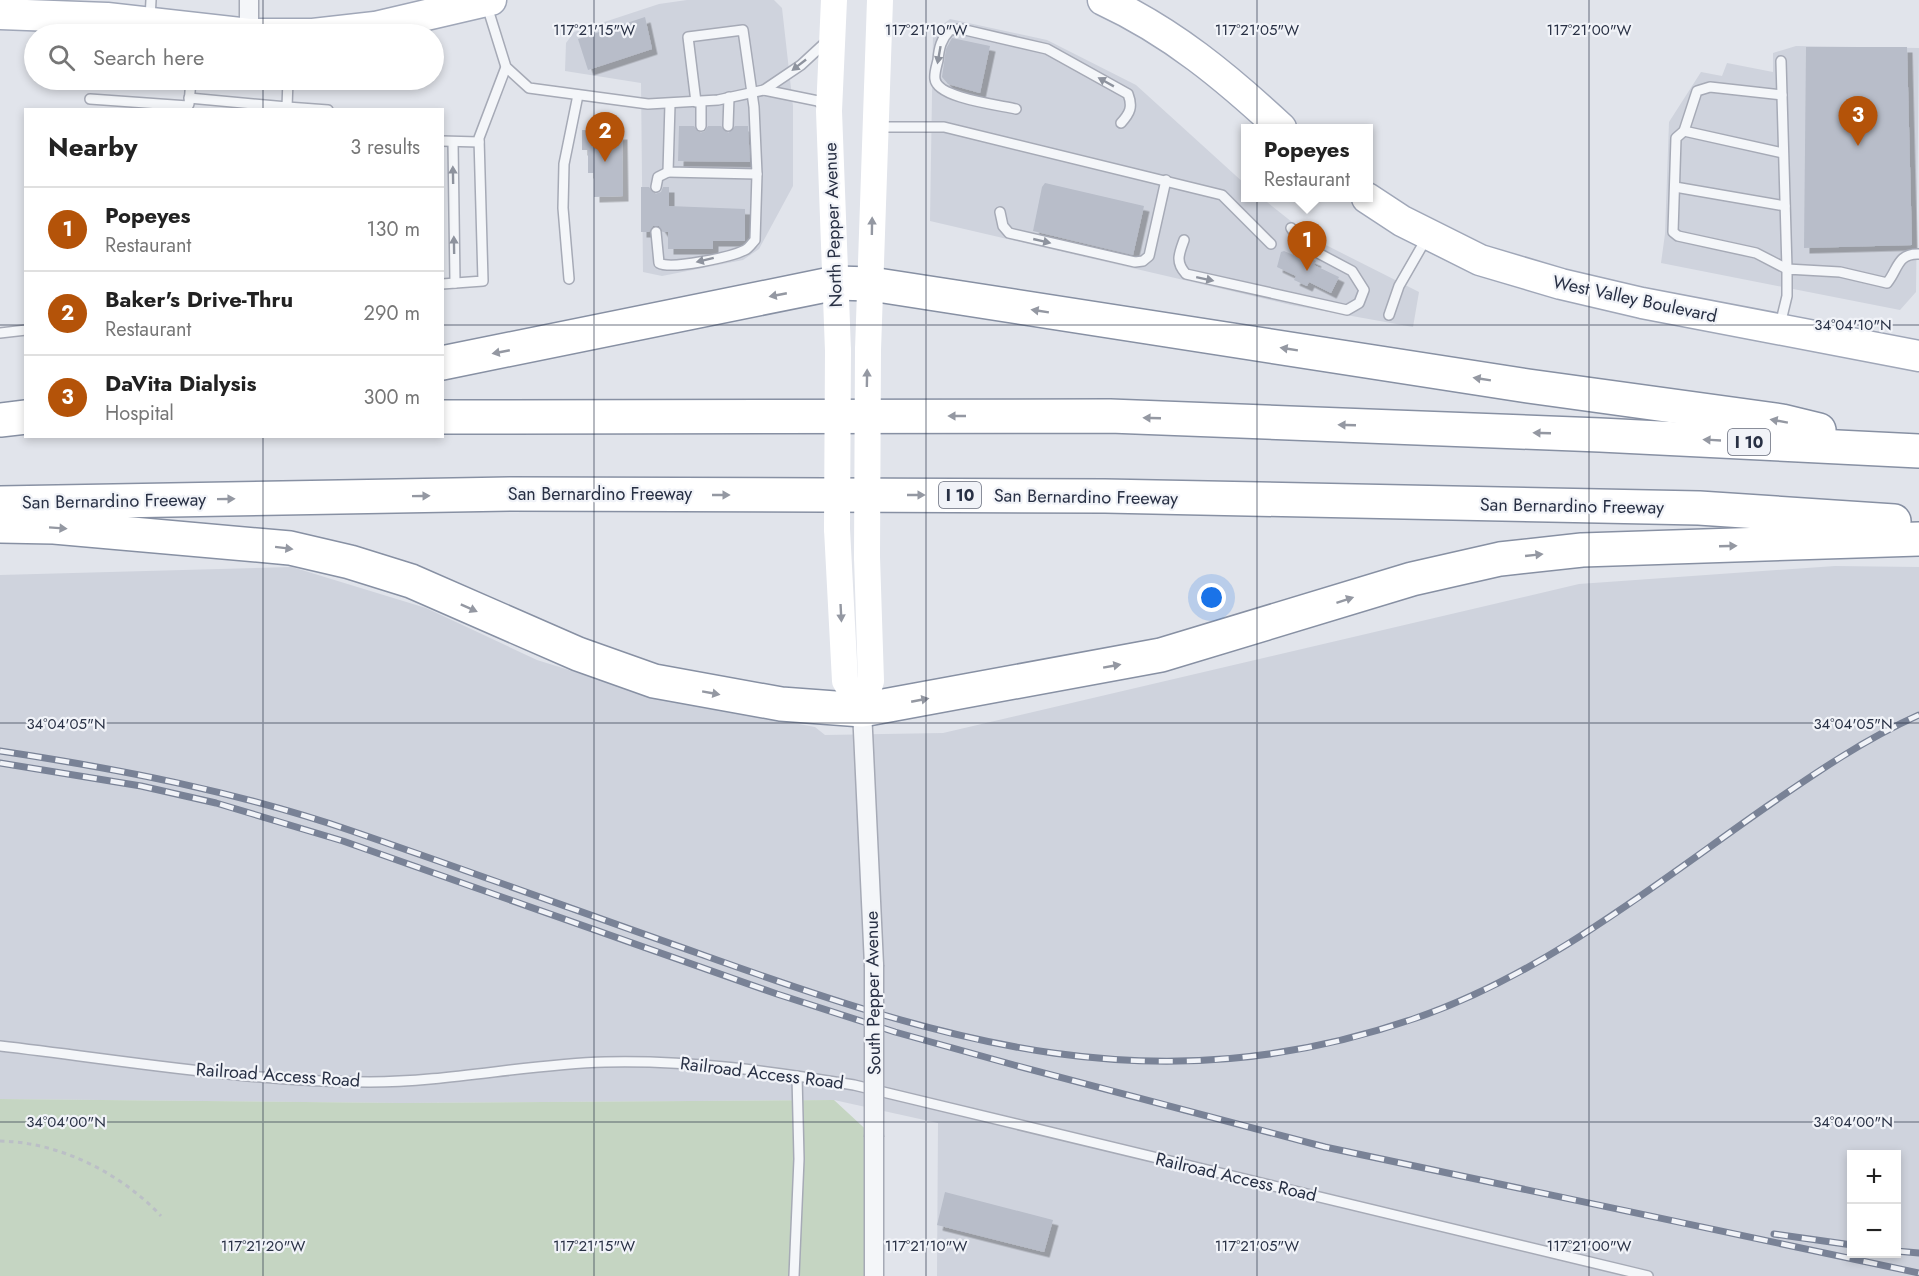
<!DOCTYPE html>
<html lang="en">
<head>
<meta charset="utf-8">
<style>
  body { margin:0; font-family:Jost,sans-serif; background:#f6f6f6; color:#222 }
  .controls { position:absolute; right:18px; bottom:18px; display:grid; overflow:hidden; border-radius:0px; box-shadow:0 3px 9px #0003 }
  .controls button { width:54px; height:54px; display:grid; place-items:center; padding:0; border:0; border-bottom:2px solid #e0e0e0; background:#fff; color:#222; font:30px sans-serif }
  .you { position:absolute; left:1212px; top:598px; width:21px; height:21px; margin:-15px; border:4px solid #fff; border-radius:50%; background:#1a73e8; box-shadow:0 0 0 9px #1a73e833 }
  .badge { display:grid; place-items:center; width:39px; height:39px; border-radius:50%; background:#b45309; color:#fff; font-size:20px; font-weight:700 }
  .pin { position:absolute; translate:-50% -50px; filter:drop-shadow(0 2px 3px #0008) }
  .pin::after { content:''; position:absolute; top:32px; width:21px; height:18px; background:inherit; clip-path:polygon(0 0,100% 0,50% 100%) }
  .popup { position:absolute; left:1241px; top:124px; width:132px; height:78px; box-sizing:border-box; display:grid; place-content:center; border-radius:0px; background:#fff; filter:drop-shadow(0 2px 4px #0005); font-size:20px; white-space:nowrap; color:#767676 }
  .popup b { font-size:22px; color:#222 }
  .popup::after { content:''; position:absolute; left:50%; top:100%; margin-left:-12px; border:12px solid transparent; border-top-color:#fff }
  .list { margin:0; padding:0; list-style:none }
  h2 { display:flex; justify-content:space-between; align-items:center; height:78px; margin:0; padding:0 24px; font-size:26px }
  h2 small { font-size:20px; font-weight:400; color:#767676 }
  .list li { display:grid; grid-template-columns:39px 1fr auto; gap:18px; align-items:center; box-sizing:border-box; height:84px; padding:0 24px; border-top:2px solid #e0e0e0 }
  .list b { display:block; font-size:22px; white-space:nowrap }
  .list p { margin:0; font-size:20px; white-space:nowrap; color:#767676 }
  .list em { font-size:20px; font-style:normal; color:#767676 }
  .icon { flex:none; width:33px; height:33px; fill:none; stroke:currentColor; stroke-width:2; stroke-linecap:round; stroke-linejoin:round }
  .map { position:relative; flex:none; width:1919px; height:1276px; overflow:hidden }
  .search { position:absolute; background:#fff; box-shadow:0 3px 9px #0003; left:24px; top:24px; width:420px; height:66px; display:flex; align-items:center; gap:15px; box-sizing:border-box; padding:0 21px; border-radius:33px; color:#767676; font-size:22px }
  .panel { position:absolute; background:#fff; box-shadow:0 3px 9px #0003; left:24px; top:108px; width:420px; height:330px; border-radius:0px }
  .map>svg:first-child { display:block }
  .built { fill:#cfd3dd; fill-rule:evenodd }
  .green { fill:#c5d5c2 }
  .building { fill:#b8bdc9; filter:url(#shadow) }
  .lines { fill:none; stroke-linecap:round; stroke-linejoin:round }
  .service-casing { stroke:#a6aab6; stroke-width:12 }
  .minor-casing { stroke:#a6aab6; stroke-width:21 }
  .primary-casing { stroke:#a0a7b8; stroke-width:33 }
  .motorway-casing { stroke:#8790a3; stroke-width:36 }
  .path { stroke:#bbbfc6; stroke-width:3; stroke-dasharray:4.5 4.5; stroke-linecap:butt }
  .service { stroke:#f4f6f9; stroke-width:9 }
  .minor { stroke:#f4f6f9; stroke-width:18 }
  .secondary { stroke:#fff; stroke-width:26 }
  .primary { stroke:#fff; stroke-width:30 }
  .motorway { stroke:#fff; stroke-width:33 }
  .rail-casing { stroke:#798296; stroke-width:7 }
  .rail { stroke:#f1f3f8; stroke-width:4.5; stroke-dasharray:14; stroke-linecap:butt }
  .minor-bridge-casing { stroke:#a6aab6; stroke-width:21; stroke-linecap:butt }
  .minor-bridge { stroke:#f4f6f9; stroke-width:18 }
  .secondary-bridge { stroke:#fff; stroke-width:26 }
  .oneway { fill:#8e939e }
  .oneway2 { fill:#9498a2 }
  .ticks { fill:none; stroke:#283044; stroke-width:1.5; stroke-opacity:0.45 }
  .labels { text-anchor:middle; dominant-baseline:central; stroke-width:4.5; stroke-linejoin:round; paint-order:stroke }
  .shield { fill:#f1f3f8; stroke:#646a7a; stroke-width:1.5 }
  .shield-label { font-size:16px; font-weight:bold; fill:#283044 }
  .street-label { font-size:18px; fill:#283044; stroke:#f1f3f8 }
  .ticks-label { font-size:15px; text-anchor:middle; fill:#283044; stroke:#f1f3f8; stroke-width:4.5; stroke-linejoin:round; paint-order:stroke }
</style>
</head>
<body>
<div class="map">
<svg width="1919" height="1276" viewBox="0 0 1919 1276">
  <defs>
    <filter id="shadow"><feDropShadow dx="5.5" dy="5.5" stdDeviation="0" flood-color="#0004"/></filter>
  </defs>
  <rect width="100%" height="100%" fill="#e1e4eb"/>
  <g class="built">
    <polygon points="687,0 774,0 782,8 793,106 793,186 759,249 743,260 662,276 643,272 641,83 565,71 566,43 574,32 659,4"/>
    <polygon points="950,19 1047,40 1136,85 1245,184 1246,198 1262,198 1312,238 1419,292 1413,327 1291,305 930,221 933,32"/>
    <polygon points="1796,46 1919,48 1916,292 1900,310 1661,263 1665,234 1669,122 1701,72 1722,76 1727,63 1773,72 1773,53"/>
    <path d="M1835,566L1919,567V1276H937L938,1123L834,1100L402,1103L0,1099V575L292,567L426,608L537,660L658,698L815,727L825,735L943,733L1579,584ZM1852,1154H1896V1254H1852Z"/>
  </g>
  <polygon class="green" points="0,1099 402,1103 834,1100 874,1137 884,1276 0,1276"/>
  <g class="building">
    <polygon points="645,17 652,49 588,70 578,39"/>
    <polygon points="952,38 990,46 980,93 948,84 942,77 946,49"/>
    <polygon points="1806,47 1907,47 1912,245 1804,248"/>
    <polygon points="679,126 694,126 700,133 705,131 708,126 721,126 728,133 735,126 748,126 750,162 678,161"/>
    <polygon points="582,130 602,130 602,135 622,134 623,196 594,197 594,173 588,173 588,150 582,150"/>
    <polygon points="1045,183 1144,206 1133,255 1033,231 1042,187"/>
    <polygon points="641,187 649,187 655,194 661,192 663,187 669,187 669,206 745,209 745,241 713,241 713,249 668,249 668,232 663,232 659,226 653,226 649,232 641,232"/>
    <polygon points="1284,251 1298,257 1300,254 1316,261 1314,265 1339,277 1331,293 1309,282 1307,286 1294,280 1296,276 1277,267 1281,252"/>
    <polygon points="945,1192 1053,1220 1044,1252 937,1225"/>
  </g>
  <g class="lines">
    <g class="service-casing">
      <g id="service">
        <polyline points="487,6 506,67 529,88 648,104 718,100 764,90 801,65 827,41"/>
        <polyline points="150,19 151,0"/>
        <polyline points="1781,61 1787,269"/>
        <polyline points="764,90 818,101 824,107"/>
        <polyline points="189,98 287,107 288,80"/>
        <polyline points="90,99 188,106"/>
        <polyline points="189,104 191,80"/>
        <polyline points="670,104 668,172 757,174 754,107 743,30 688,37 696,102"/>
        <path d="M1016,109C999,105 937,98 935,79C934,73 937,65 938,60C939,48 941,39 950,30L961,29L1047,49L1128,94C1133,107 1130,113 1121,123"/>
        <polyline points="286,110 287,107 328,110"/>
        <polyline points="701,126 701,102"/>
        <polyline points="728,126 729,97"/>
        <polyline points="876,127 944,127 1222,195 1271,244"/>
        <polyline points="1684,131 1697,91 1710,87 1782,95"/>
        <polyline points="442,141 479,142"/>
        <polyline points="453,142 455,283"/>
        <polyline points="1783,153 1684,131 1676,138 1673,232 1678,236 1756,253 1787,269"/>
        <polyline points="656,187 658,177 668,172"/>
        <polyline points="1675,187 1785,206"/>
        <polyline points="1000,212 1003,226 1009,233 1135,262 1143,261 1149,256 1166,180"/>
        <path d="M656,232L659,263C671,270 731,257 745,250C749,248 752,243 755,240L757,174"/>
        <path d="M1184,240C1179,254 1175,262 1186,274L1347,310L1359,303L1364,290L1352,271L1303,245L1291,228"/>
        <polyline points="569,279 563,208 564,164 578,95"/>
        <polyline points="442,284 483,281 479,138 506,67"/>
        <polyline points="1389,315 1399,286 1426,239"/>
        <path d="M1780,325L1787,296V269L1840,272L1887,283C1898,270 1897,253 1919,254"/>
        <polyline points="0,333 26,330"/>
        <path d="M0,1046C122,1060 247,1082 370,1082C449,1082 527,1064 605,1062C690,1060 771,1071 854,1085L1648,1276"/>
        <polyline points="794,1276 799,1159 797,1076"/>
      </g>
    </g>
    <g class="minor-casing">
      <g id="minor">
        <polyline points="249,0 249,34"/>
        <polyline points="862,710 874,965"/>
        <polyline points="874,1137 874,1276"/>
      </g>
    </g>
    <g class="primary-casing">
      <g id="primary">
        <path d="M1103,0C1172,32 1226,77 1281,128"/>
        <polyline points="0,14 107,18 249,34 313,34 375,27 491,0"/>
        <polyline points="1367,198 1402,221 1480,260 1561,284 1642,303 1919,356"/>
      </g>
    </g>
    <g class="motorway-casing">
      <g id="motorway">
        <polyline points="442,363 836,283 871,284 1528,386 1782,421 1819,430"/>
        <polyline points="442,417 1110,416 1600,435 1919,451"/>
        <polyline points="0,420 26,417"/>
        <polyline points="0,503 510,494 1105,496 1699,508 1894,521"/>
        <polyline points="0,526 54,527 290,548 350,562 411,581 578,654 654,681 781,704 862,710 1161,655 1412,579 1500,559 1582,550 1919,539"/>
      </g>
    </g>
    <path class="path" d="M0,1141C59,1142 121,1173 161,1216"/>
    <use href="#service" class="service"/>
    <use href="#minor" class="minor"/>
    <g class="secondary">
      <polyline points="834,0 829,111 838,351"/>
      <polyline points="868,350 880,0"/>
      <polyline points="837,529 845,681 862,710"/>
      <polyline points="862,710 871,681 867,557"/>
    </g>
    <use href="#primary" class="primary"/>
    <use href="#motorway" class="motorway"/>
    <g class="rail-casing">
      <g id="rail">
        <path d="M0,751C120,769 238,792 352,831C469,871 586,914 703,955C950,1043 1157,1108 1416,1018C1545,974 1658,882 1769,805C1817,772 1865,739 1919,715"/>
        <polyline points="0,763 141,786 216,803 343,841 777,994 895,1032 1014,1065 1325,1147 1919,1273"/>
        <polyline points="1774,1234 1852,1245"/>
        <polyline points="1896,1251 1919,1253"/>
      </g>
    </g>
    <use href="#rail" class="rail"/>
    <g class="minor-bridge-casing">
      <polyline id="minor-bridge" points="874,965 874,1137"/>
    </g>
    <use href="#minor-bridge" class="minor-bridge"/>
    <g class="secondary-bridge">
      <polyline points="837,529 838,351"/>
      <polyline points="867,557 868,350"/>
    </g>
  </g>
  <defs><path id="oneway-solid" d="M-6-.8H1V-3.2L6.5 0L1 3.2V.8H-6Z" transform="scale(1.5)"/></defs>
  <g class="oneway">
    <use href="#oneway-solid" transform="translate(939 55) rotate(100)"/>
    <use href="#oneway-solid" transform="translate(799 65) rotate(142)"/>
    <use href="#oneway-solid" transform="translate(1106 82) rotate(-151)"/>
    <use href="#oneway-solid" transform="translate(453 175) rotate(-91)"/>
    <use href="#oneway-solid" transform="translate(1042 241) rotate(13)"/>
    <use href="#oneway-solid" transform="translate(454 245) rotate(-91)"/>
    <use href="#oneway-solid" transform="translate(705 260) rotate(166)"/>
    <use href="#oneway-solid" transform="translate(1205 279) rotate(12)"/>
  </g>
  <g class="oneway2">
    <use href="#oneway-solid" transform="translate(872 226) rotate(-89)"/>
    <use href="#oneway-solid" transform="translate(778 295) rotate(169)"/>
    <use href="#oneway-solid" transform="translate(1040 311) rotate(-171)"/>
    <use href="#oneway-solid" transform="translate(1289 349) rotate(-171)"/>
    <use href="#oneway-solid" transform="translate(501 352) rotate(169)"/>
    <use href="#oneway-solid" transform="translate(867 378) rotate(-89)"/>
    <use href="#oneway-solid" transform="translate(1482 379) rotate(-171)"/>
    <use href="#oneway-solid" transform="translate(957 416) rotate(-180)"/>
    <use href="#oneway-solid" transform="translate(1152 418) rotate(-178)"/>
    <use href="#oneway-solid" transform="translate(1779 421) rotate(-170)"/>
    <use href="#oneway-solid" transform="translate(1347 425) rotate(-178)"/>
    <use href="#oneway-solid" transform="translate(1542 433) rotate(-178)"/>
    <use href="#oneway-solid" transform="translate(1712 440) rotate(-177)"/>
    <use href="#oneway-solid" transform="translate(721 495)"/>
    <use href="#oneway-solid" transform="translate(916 495)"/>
    <use href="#oneway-solid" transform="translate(421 496) rotate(-1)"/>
    <use href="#oneway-solid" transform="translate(226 499) rotate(-1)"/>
    <use href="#oneway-solid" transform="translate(58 528) rotate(4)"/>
    <use href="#oneway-solid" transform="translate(1728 546) rotate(-2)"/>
    <use href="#oneway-solid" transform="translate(284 548) rotate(7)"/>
    <use href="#oneway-solid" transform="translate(1534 555) rotate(-6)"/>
    <use href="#oneway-solid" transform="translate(1345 600) rotate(-18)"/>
    <use href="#oneway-solid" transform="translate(469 608) rotate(24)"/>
    <use href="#oneway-solid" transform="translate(841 613) rotate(87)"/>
    <use href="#oneway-solid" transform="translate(1112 666) rotate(-10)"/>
    <use href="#oneway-solid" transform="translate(711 693) rotate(10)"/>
    <use href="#oneway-solid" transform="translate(920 700) rotate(-11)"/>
  </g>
  <path class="ticks" d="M263,0V34M594,0V1276M926,0V1276M1257,0V1276M1589,0V1276M263,80V110M0,325H26M442,325H1919M263,436V1276M0,723H1919M0,1122H1919"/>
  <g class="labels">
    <g class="shield">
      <rect x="1728" y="429" width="42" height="26" rx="4.5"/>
      <rect x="939" y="482" width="42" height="26" rx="4.5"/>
    </g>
    <g class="shield-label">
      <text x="1749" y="442">I 10</text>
      <text x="960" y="495">I 10</text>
    </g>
    <g class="street-label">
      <text transform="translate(833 225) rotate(-92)">North Pepper Avenue</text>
      <text transform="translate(1635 299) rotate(12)">West Valley Boulevard</text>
      <text x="600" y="494">San Bernardino Freeway</text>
      <text transform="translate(1086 497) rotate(1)">San Bernardino Freeway</text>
      <text transform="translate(114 501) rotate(-1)">San Bernardino Freeway</text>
      <text transform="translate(1572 506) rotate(1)">San Bernardino Freeway</text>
      <text transform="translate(873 993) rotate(-91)">South Pepper Avenue</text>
      <text transform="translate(762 1073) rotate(7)">Railroad Access Road</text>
      <text transform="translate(278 1075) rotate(4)">Railroad Access Road</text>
      <text transform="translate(1236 1177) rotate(13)">Railroad Access Road</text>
    </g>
  </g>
  <g class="ticks-label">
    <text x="594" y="35">117°21'15"W</text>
    <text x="926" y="35">117°21'10"W</text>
    <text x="1257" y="35">117°21'05"W</text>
    <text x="1589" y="35">117°21'00"W</text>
    <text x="1853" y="330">34°04'10"N</text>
    <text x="66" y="729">34°04'05"N</text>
    <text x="1853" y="729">34°04'05"N</text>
    <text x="66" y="1127">34°04'00"N</text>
    <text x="1853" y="1127">34°04'00"N</text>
    <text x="263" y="1251">117°21'20"W</text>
    <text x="594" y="1251">117°21'15"W</text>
    <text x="926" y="1251">117°21'10"W</text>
    <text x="1257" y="1251">117°21'05"W</text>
    <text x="1589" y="1251">117°21'00"W</text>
  </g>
</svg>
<div class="controls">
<button>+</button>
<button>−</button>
</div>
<div class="you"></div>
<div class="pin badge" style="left:1307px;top:271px">1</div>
<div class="popup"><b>Popeyes</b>Restaurant</div>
<div class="pin badge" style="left:605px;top:162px">2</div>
<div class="pin badge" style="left:1858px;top:146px">3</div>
<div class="search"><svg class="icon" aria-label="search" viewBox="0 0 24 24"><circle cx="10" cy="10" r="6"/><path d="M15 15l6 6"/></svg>Search here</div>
<section class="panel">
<h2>Nearby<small>3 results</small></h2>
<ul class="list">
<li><span class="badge">1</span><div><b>Popeyes</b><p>Restaurant</p></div><em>130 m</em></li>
<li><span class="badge">2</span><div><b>Baker's Drive-Thru</b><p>Restaurant</p></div><em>290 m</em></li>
<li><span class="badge">3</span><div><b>DaVita Dialysis</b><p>Hospital</p></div><em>300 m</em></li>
</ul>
</section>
</div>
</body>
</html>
